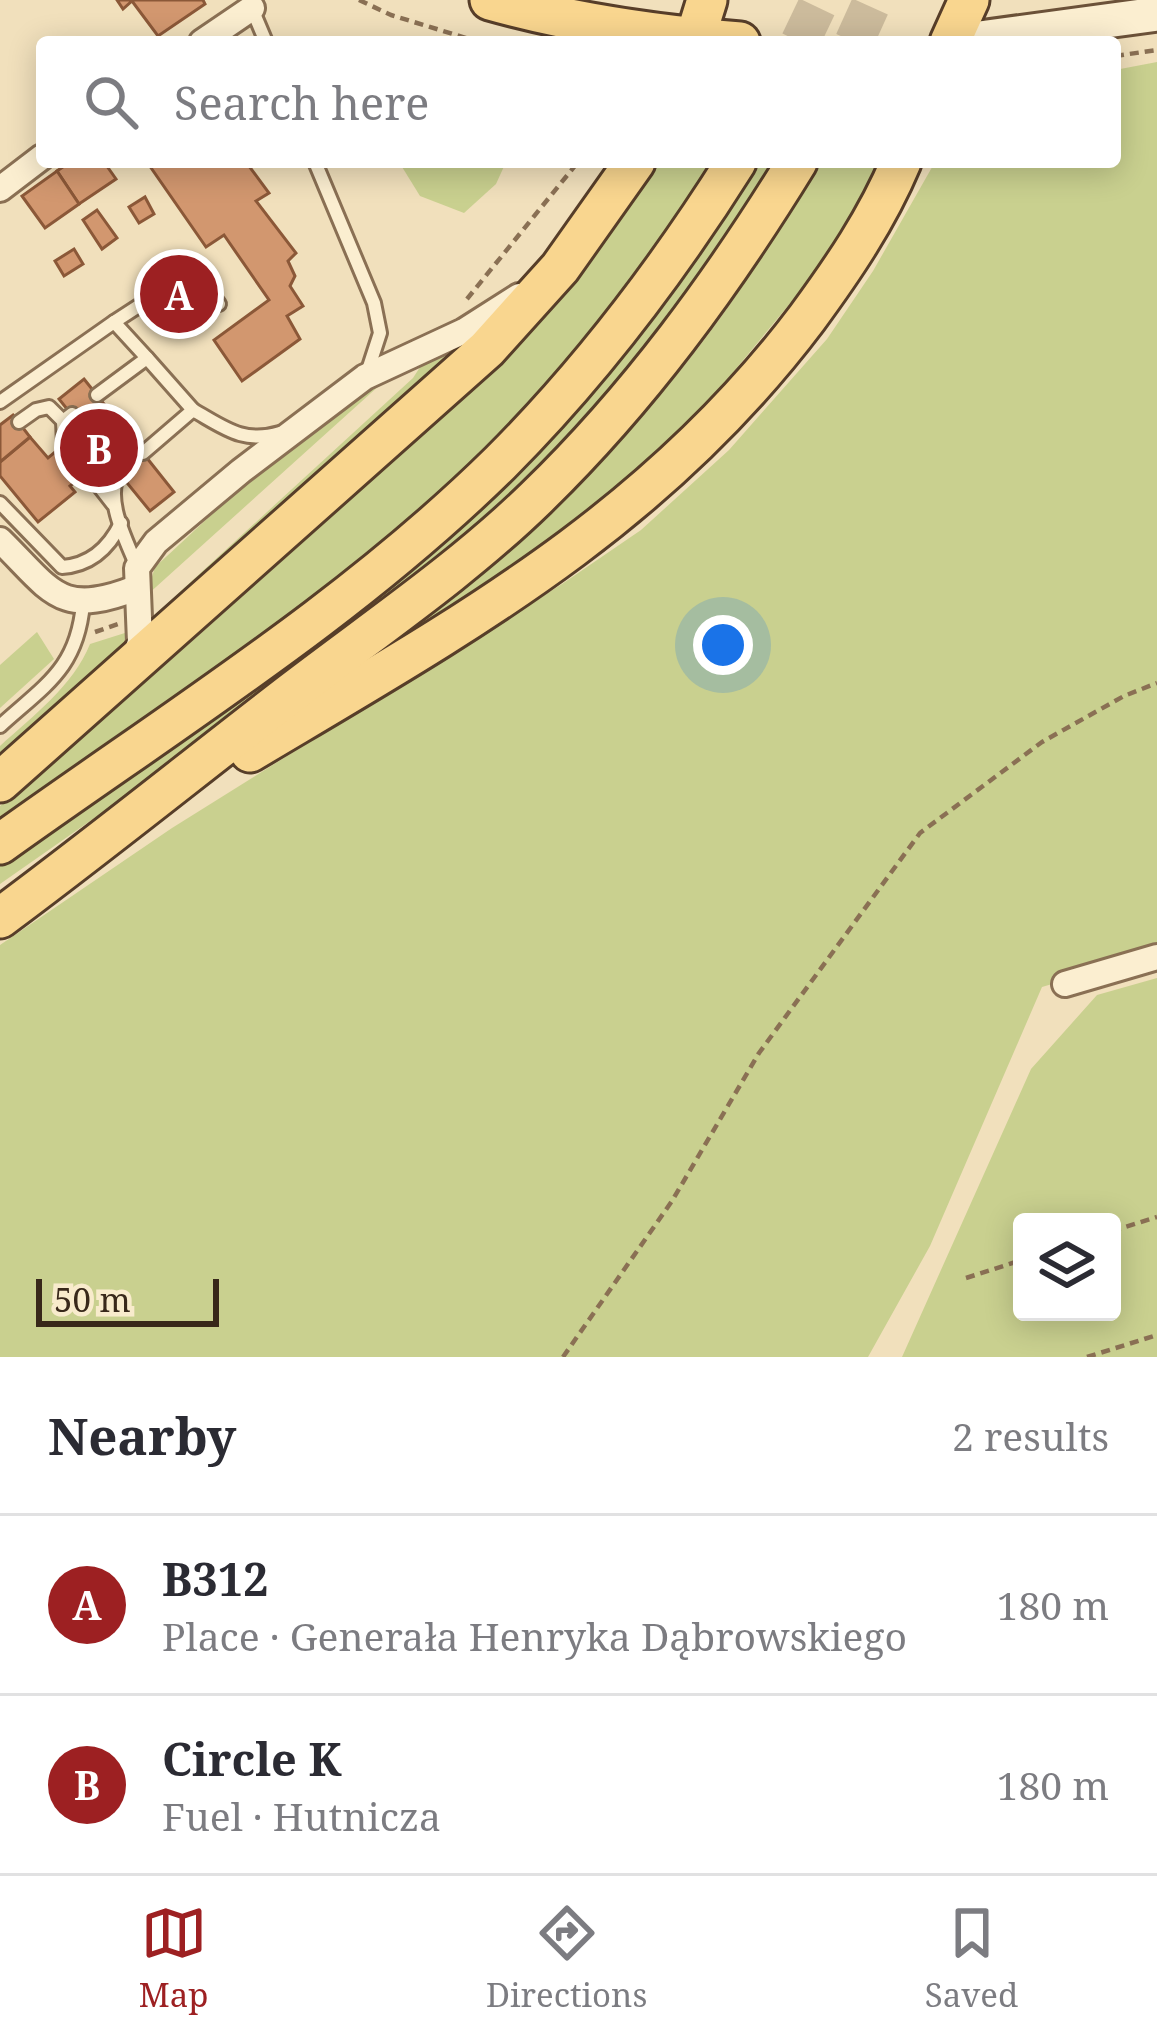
<!DOCTYPE html>
<html lang="en">
<head>
<meta charset="utf-8">
<style>
  body { margin:0; font-family:"Noto Serif",serif; background:#f7f7f7; color:#2b2b33 }
  .controls { position:absolute; right:36px; bottom:36px; display:grid; overflow:hidden; border-radius:12px; box-shadow:0 6px 30px #0003 }
  .controls button { width:108px; height:108px; display:grid; place-items:center; padding:0; border:0; border-bottom:3px solid #e1e1e2; background:#fff; color:#2b2b33; font:60px sans-serif }
  .scale { position:absolute; left:36px; bottom:30px; width:183px; box-sizing:border-box; padding-left:12px; border:6px solid #38281a; border-top:0; font-size:33px; line-height:42px; white-space:nowrap; color:#38281a; -webkit-text-stroke:9px #f8ebcc; paint-order:stroke }
  .you { position:absolute; left:723px; top:645px; width:42px; height:42px; margin:-30px; border:9px solid #fff; border-radius:50%; background:#1a73e8; box-shadow:0 0 0 18px #1a73e833 }
  .badge { display:grid; place-items:center; width:78px; height:78px; border-radius:50%; background:#9d2022; color:#fff; font-size:39px; font-weight:700 }
  .pin { position:absolute; translate:-50% -50%; border:6px solid #fff; box-shadow:0 3px 12px #0006 }
  .list { margin:0; padding:0; list-style:none }
  h2 { display:flex; justify-content:space-between; align-items:center; height:156px; margin:0; padding:0 48px; font-size:51px }
  h2 small { font-size:39px; font-weight:400; color:#7c7c81 }
  .list li { display:grid; grid-template-columns:78px 1fr auto; gap:36px; align-items:center; box-sizing:border-box; height:180px; padding:0 48px; border-top:3px solid #e1e1e2 }
  .list b { display:block; font-size:45px; white-space:nowrap }
  .list p { margin:0; font-size:39px; white-space:nowrap; color:#7c7c81 }
  .list em { font-size:39px; font-style:normal; color:#7c7c81 }
  .icon { flex:none; width:66px; height:66px; fill:none; stroke:currentColor; stroke-width:2; stroke-linecap:round; stroke-linejoin:round }
  .map { position:relative; flex:none; width:1157px; height:1357px; overflow:hidden }
  .search { position:absolute; background:#fff; box-shadow:0 6px 30px #0003; left:36px; right:36px; top:36px; height:132px; display:flex; align-items:center; gap:30px; box-sizing:border-box; padding:0 42px; border-radius:12px; color:#7c7c81; font-size:45px }
  .sheet { height:516px; background:#fff }
  nav { display:flex; justify-content:space-around; align-items:center; box-sizing:border-box; height:168px; border-top:3px solid #e1e1e2; background:#fff; font-size:33px; color:#7c7c81 }
  nav a { display:grid; justify-items:center; gap:6px }
  nav .on { color:#9d2022 }
  .map>svg:first-child { display:block }
  .green { fill:#c9d08f; fill-rule:evenodd }
  .building { fill:#d2976f; stroke:#8b5838; stroke-width:3 }
  .lines { fill:none; stroke-linecap:round; stroke-linejoin:round }
  .primary-tunnel { stroke:#ccbb9c; stroke-width:39; stroke-dasharray:39 20; stroke-linecap:butt }
  .lane-casing { stroke:#8a7054; stroke-width:18 }
  .street-casing { stroke:#8a7054; stroke-width:30 }
  .secondary-casing { stroke:#6b5138; stroke-width:39 }
  .primary-casing { stroke:#573e29; stroke-width:45 }
  .path { stroke:#8a7054; stroke-width:4.5; stroke-dasharray:9 6; stroke-linecap:butt }
  .lane { stroke:#fbeed0; stroke-width:12 }
  .street { stroke:#fbeed0; stroke-width:24 }
  .secondary { stroke:#fbeed0; stroke-width:33 }
  .primary { stroke:#f9d68f; stroke-width:39 }
</style>
</head>
<body>
<div class="map">
<svg width="1157" height="1357" viewBox="0 0 1157 1357">
  <rect width="100%" height="100%" fill="#f1e0bc"/>
  <g class="green">
    <polygon points="1157,62 1157,953 1042,987 930,1246 868,1357 0,1357 0,945 172,828 562,584 641,530 729,450 827,339 873,271 935,162 1115,162 1115,70"/>
    <polygon points="399,162 506,162 496,184 464,213 420,196"/>
    <path d="M657,162H716C679,216 645,276 602,326C431,527 212,671 0,823V806C127,701 249,591 371,480C475,384 587,288 657,162Z"/>
    <polygon points="755,162 776,162 639,361 565,446 485,521 213,735 0,884 0,863 418,555"/>
    <path d="M818,162H881L821,266L706,405L548,549L359,667C484,570 608,468 704,340C747,284 782,223 818,162Z"/>
    <polygon points="459,344 461,347 155,628 146,623 413,378 424,361"/>
    <path d="M381,384L146,596L155,567C226,503 295,428 381,384Z"/>
    <polygon points="37,632 54,659 0,708 0,665"/>
    <path d="M128,632L120,657L0,769V746C33,716 73,686 90,644Z"/>
    <path d="M1157,978V1357H902L1031,1069L1097,995ZM1022,1222H1112V1312H1022Z"/>
  </g>
  <g class="building">
    <polygon points="117,0 203,0 205,4 158,36 132,1 123,9"/>
    <polygon points="70,162 104,162 116,179 79,204 57,171"/>
    <polygon points="147,162 246,162 269,193 256,201 296,253 288,261 295,276 290,286 303,306 287,316 300,339 242,381 214,340 269,300 224,235 206,247"/>
    <polygon points="57,171 79,204 45,228 22,196"/>
    <polygon points="145,197 154,214 139,223 129,207"/>
    <polygon points="97,210 117,238 102,249 83,220"/>
    <polygon points="74,249 83,264 64,276 55,261"/>
    <polygon points="183,305 196,321 185,329 173,312"/>
    <polygon points="84,379 174,492 150,511 106,457 70,486 75,492 38,522 0,476 0,462 30,437 48,458 83,429 59,399"/>
    <polygon points="13,415 30,437 0,462 0,425"/>
  </g>
  <g class="lines">
    <g class="primary-tunnel">
      <polyline points="800,42 820,0"/>
      <polyline points="854,42 873,0"/>
    </g>
    <g class="lane-casing">
      <g id="lane">
        <polyline points="250,4 266,42"/>
        <polyline points="315,162 374,303 380,333 368,370"/>
        <polyline points="114,322 194,270 219,304"/>
        <polyline points="97,395 147,358 193,410"/>
        <polyline points="0,402 114,322 147,358"/>
        <polyline points="19,422 36,410 49,407 63,421"/>
        <polyline points="64,444 63,421 72,414"/>
        <path d="M143,453L193,410C225,428 243,444 280,433"/>
        <polyline points="88,472 113,504"/>
        <path d="M119,472C104,500 126,539 137,567"/>
        <path d="M0,503L62,567C91,565 109,548 121,523"/>
        <path d="M0,726C45,685 77,669 83,604"/>
      </g>
    </g>
    <g class="street-casing">
      <g id="street">
        <polyline points="202,42 252,8"/>
        <polyline points="0,189 42,157"/>
        <path d="M0,540C52,591 59,618 136,588"/>
        <polyline points="134,659 140,642 137,568 156,542 241,471 365,377 464,331 519,296"/>
        <polyline points="1065,984 1157,957"/>
      </g>
    </g>
    <g class="secondary-casing">
      <polyline id="secondary" points="950,42 1157,14"/>
    </g>
    <g class="primary-casing">
      <g id="primary">
        <path d="M490,0C571,23 655,35 740,42"/>
        <polyline points="694,42 707,0"/>
        <polyline points="950,42 969,0"/>
        <path d="M250,752C463,625 654,521 807,318C843,269 877,219 901,162"/>
        <polyline points="0,782 487,349 560,268 635,162"/>
        <path d="M0,844C170,722 351,610 500,463C591,372 668,270 736,162"/>
        <path d="M0,918C100,844 196,766 295,690C376,628 462,570 536,498C639,398 722,284 797,162"/>
      </g>
    </g>
    <g class="path">
      <polyline points="359,0 391,15 479,42"/>
      <polyline points="1115,56 1157,50"/>
      <polyline points="467,299 578,162"/>
      <polyline points="95,632 118,624"/>
      <polyline points="1112,1231 1157,1217"/>
      <polyline points="966,1278 1022,1260"/>
      <polyline points="563,1357 672,1201 759,1053 920,833 1042,742 1124,696 1157,683"/>
      <polyline points="1087,1357 1157,1335"/>
    </g>
    <use href="#lane" class="lane"/>
    <use href="#street" class="street"/>
    <use href="#secondary" class="secondary"/>
    <use href="#primary" class="primary"/>
  </g>
</svg>
<div class="controls">
<button><svg class="icon" aria-label="layers" viewBox="0 0 24 24"><path d="M12 4l9 5-9 5-9-5zM3 14l9 5 9-5"/></svg></button>
</div>
<div class="scale">50 m</div>
<div class="you"></div>
<div class="pin badge" style="left:179px;top:294px">A</div>
<div class="pin badge" style="left:99px;top:448px">B</div>
<div class="search"><svg class="icon" aria-label="search" viewBox="0 0 24 24"><circle cx="10" cy="10" r="6"/><path d="M15 15l6 6"/></svg>Search here</div>
</div>
<section class="sheet">
<h2>Nearby<small>2 results</small></h2>
<ul class="list">
<li><span class="badge">A</span><div><b>B312</b><p>Place · Generała Henryka Dąbrowskiego</p></div><em>180 m</em></li>
<li><span class="badge">B</span><div><b>Circle K</b><p>Fuel · Hutnicza</p></div><em>180 m</em></li>
</ul>
</section>
<nav>
<a class="on"><svg class="icon" aria-label="map" viewBox="0 0 24 24"><path d="M3 6l6-2 6 2 6-2v14l-6 2-6-2-6 2zM9 4v14M15 6v14"/></svg>Map</a>
<a><svg class="icon" aria-label="directions" viewBox="0 0 24 24"><path d="M12 3l9 9-9 9-9-9zM9 14v-3h6M13 9l2 2-2 2"/></svg>Directions</a>
<a><svg class="icon" aria-label="saved" viewBox="0 0 24 24"><path d="M7 4h10v16l-5-4-5 4z"/></svg>Saved</a>
</nav>
</body>
</html>
